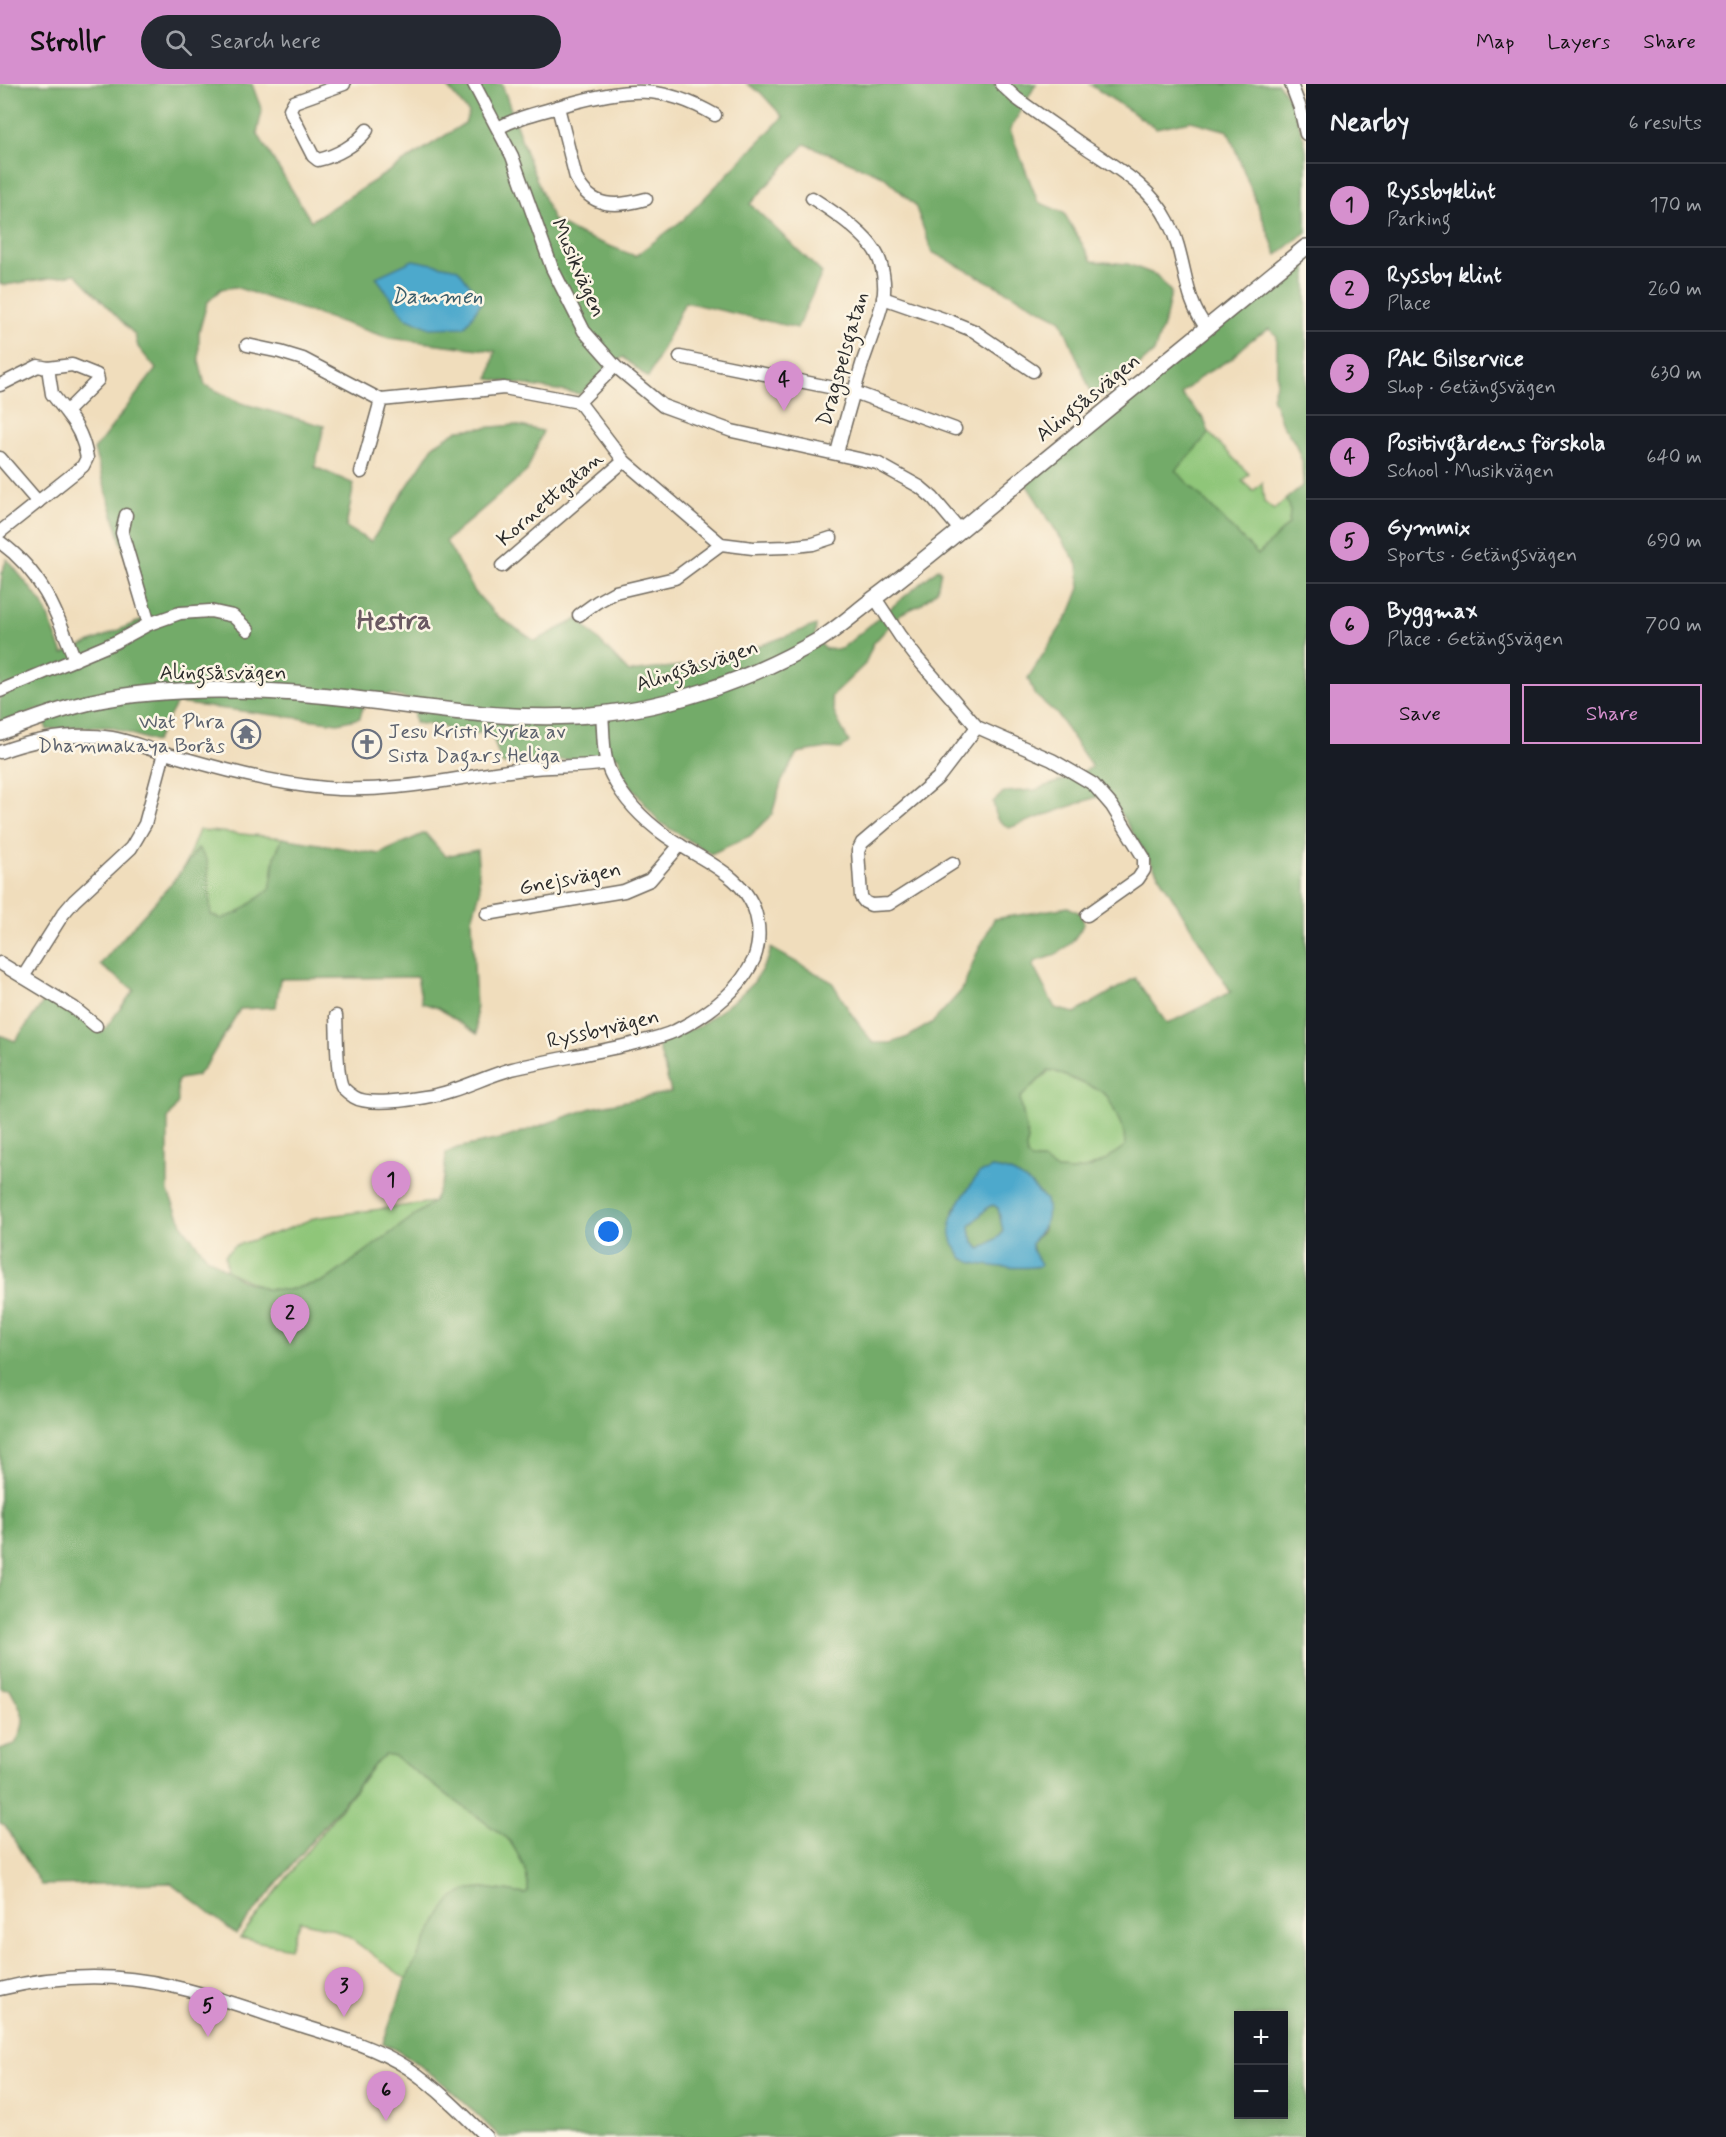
<!DOCTYPE html>
<html lang="en">
<head>
<meta charset="utf-8">
<style>
  body { margin:0; font-family:Mynerve,sans-serif; background:#242831; color:#f1f3f6 }
  .controls { position:absolute; right:18px; bottom:18px; display:grid; overflow:hidden; border-radius:0px; box-shadow:0 3px 9px #0003 }
  .controls button { width:54px; height:54px; display:grid; place-items:center; padding:0; border:0; border-bottom:2px solid #363941; background:#171b24; color:#f1f3f6; font:30px sans-serif }
  .you { position:absolute; left:609px; top:1148px; width:21px; height:21px; margin:-15px; border:4px solid #fff; border-radius:50%; background:#1a73e8; box-shadow:0 0 0 9px #1a73e833 }
  .badge { display:grid; place-items:center; width:39px; height:39px; border-radius:50%; background:#d690ce; color:#111; font-size:20px; font-weight:700 }
  .pin { position:absolute; translate:-50% -50px; filter:drop-shadow(0 2px 3px #0008) }
  .pin::after { content:''; position:absolute; top:32px; width:21px; height:18px; background:inherit; clip-path:polygon(0 0,100% 0,50% 100%) }
  .list { margin:0; padding:0; list-style:none }
  h2 { display:flex; justify-content:space-between; align-items:center; height:78px; margin:0; padding:0 24px; font-size:26px }
  h2 small { font-size:20px; font-weight:400; color:#9ea1a6 }
  .list li { display:grid; grid-template-columns:39px 1fr auto; gap:18px; align-items:center; box-sizing:border-box; height:84px; padding:0 24px; border-top:2px solid #363941 }
  .list b { display:block; font-size:22px; white-space:nowrap }
  .list p { margin:0; font-size:20px; white-space:nowrap; color:#9ea1a6 }
  .list em { font-size:20px; font-style:normal; color:#9ea1a6 }
  .actions { display:flex; gap:12px; padding:18px 24px }
  .actions a { flex:1; padding:14px 0; border:2px solid #d690ce; border-radius:0px; text-align:center; font-size:21px; color:#d690ce }
  .actions .main { background:#d690ce; color:#111 }
  .icon { flex:none; width:33px; height:33px; fill:none; stroke:currentColor; stroke-width:2; stroke-linecap:round; stroke-linejoin:round }
  .map { position:relative; flex:none; width:1306px; height:2053px; overflow:hidden }
  header { display:flex; align-items:center; gap:36px; box-sizing:border-box; height:84px; padding:0 30px; background:#d690ce; color:#111 }
  header strong { font-size:28px }
  nav { display:flex; gap:33px; margin-inline-start:auto; font-size:21px }
  .search { width:420px; height:54px; background:#242831; display:flex; align-items:center; gap:15px; box-sizing:border-box; padding:0 21px; border-radius:33px; color:#9ea1a6; font-size:22px }
  main { display:flex }
  aside { flex:1; background:#171b24 }
  .map>svg:first-child { display:block }
  .green { fill:#8fc679; stroke:#5d7852; stroke-width:1.5 }
  .forest { fill:#73ab69; stroke:#4f6b4a; stroke-width:1.5; fill-rule:evenodd }
  .water { fill:#4ea9cc; stroke:#3c6a7c; stroke-width:1.5; fill-rule:evenodd }
  .lines { fill:none; stroke-linecap:round; stroke-linejoin:round }
  .minor-casing { stroke:#70695e; stroke-width:15 }
  .major-casing { stroke:#70695e; stroke-width:18 }
  .minor { stroke:#fff; stroke-width:12 }
  .major { stroke:#fff; stroke-width:15 }
  .labels { text-anchor:middle; dominant-baseline:central; stroke-width:5; stroke-linejoin:round; paint-order:stroke }
  .street-label { font-size:21px; fill:#2b2b2b; stroke:#fcf5e5 }
  .worship-label { font-size:21px; fill:#5b616d; stroke:#fcf5e5; text-anchor:end }
  .water-label { font-size:22px; font-style:italic; fill:#395d6b; stroke:#fcf5e5 }
  .district-label { font-size:27px; font-weight:bold; fill:#6a5962; stroke:#fcf5e5 }
</style>
</head>
<body>
<header>
<strong>Strollr</strong>
<div class="search"><svg class="icon" aria-label="search" viewBox="0 0 24 24"><circle cx="10" cy="10" r="6"/><path d="M15 15l6 6"/></svg>Search here</div>
<nav><a>Map</a><a>Layers</a><a>Share</a></nav>
</header>
<main>
<div class="map">
<svg width="1306" height="2053" viewBox="0 0 1306 2053">
  <rect width="100%" height="100%" fill="#fcf5e5"/>
  <filter id="ink" filterUnits="userSpaceOnUse"><feTurbulence type="fractalNoise" baseFrequency=".0167" numOctaves="2"/><feDisplacementMap in="SourceGraphic" scale="12" xChannelSelector="R" yChannelSelector="G"/><feConvolveMatrix kernelMatrix="1 2 1 2 8 2 1 2 1" color-interpolation-filters="sRGB"/></filter>
  <filter id="wash" filterUnits="userSpaceOnUse"><feTurbulence type="fractalNoise" baseFrequency=".008" numOctaves="4" result="noise"/><feDisplacementMap in="SourceGraphic" scale="24" xChannelSelector="R" yChannelSelector="G"/><feGaussianBlur stdDeviation="1.35" result="paint"/><feColorMatrix in="noise" values="0 0 0 0 0 0 0 0 0 0 0 0 0 0 0 0 0 1.4 0 .05"/><feComposite in="paint" operator="in"/></filter>
  <g filter="url(#wash)">
    <rect width="100%" height="100%" fill="#f0ddbc"/>
    <g class="green">
      <polygon points="1209,349 1249,390 1242,397 1253,407 1262,399 1264,418 1274,426 1286,415 1290,427 1289,440 1258,471 1175,387"/>
      <path d="M199,746L283,754C271,774 275,784 271,805L238,829L222,835L211,831L207,776L198,764L182,789Z"/>
      <polygon points="1049,987 1054,987 1099,1006 1108,1013 1124,1047 1125,1062 1104,1077 1089,1084 1073,1087 1057,1086 1042,1076 1032,1076 1027,1072 1026,1064 1028,1056 1020,1014"/>
      <polygon points="433,1118 325,1197 288,1206 265,1205 227,1187 225,1171 234,1162 285,1146 314,1134"/>
      <path d="M385,1671L395,1673L508,1755C519,1770 529,1789 528,1808L525,1810L485,1804L470,1805L441,1829L406,1895L350,1854L330,1844L300,1837L289,1864L240,1854L378,1676Z"/>
    </g>
    <g class="forest">
      <polygon points="0,0 252,0 262,27 257,49 311,137 465,39 469,29 445,0 502,0 530,80 553,136 579,150 635,172 684,135 783,33 760,8 747,0 1036,0 1010,46 1038,118 1064,129 1092,177 1128,180 1156,191 1171,208 1166,233 1154,268 1108,309 1094,315 1061,236 932,168 915,121 883,92 805,60 750,120 822,189 797,244 685,218 648,294 623,273 580,310 489,295 495,267 389,254 235,203 221,205 207,219 199,248 199,277 205,301 241,319 324,342 315,383 354,400 346,443 371,458 434,361 458,346 515,341 543,347 527,387 446,457 475,508 497,532 535,557 578,535 629,588 715,578 816,541 815,553 825,565 841,565 939,484 941,487 937,506 920,521 900,530 873,560 865,580 831,613 835,631 849,658 841,665 828,664 797,669 781,699 772,730 750,752 711,770 659,738 624,693 618,672 502,680 493,654 485,647 472,651 457,652 442,642 415,639 412,616 392,611 366,611 360,634 338,639 177,619 155,658 111,643 72,643 47,646 41,625 0,639 0,511 2,488 7,475 43,520 63,570 144,535 94,366 156,285 138,263 135,251 76,190 5,201 0,200"/>
      <path d="M1089,0H1278C1291,13 1304,49 1306,68C1306,94 1306,122 1306,148L1277,171L1228,47L1191,37L1156,44Z"/>
      <path d="M1306,171V2053H500C463,2017 429,1982 383,1959L406,1895L441,1829L453,1813L470,1805L485,1804L525,1810L528,1808C529,1789 519,1770 508,1755L395,1673L385,1671L378,1676L236,1850L171,1799L41,1801L5,1741L0,1739V1665L15,1660C29,1635 23,1628 10,1605L0,1604V951L15,957L47,913L102,949L134,906L100,881C132,841 170,806 198,764L207,776L211,831L221,835L238,829L270,805C275,784 271,774 283,754L379,770L425,749L445,772L477,766L480,808L472,835L477,950L438,924L422,919L417,893L280,895L276,923L240,925L208,978L197,992L180,995L177,998L178,1019L168,1035V1108L184,1144L207,1173L241,1196L265,1205L288,1206L325,1197L433,1118L444,1094L446,1069L457,1064L505,1054L591,1024L671,1008L657,957L698,943L737,914L754,898L768,875L771,864L832,898L850,928L873,959H891L908,953L933,938L962,906L976,871L994,835L1068,823L1080,829L1084,839C1074,860 1060,872 1036,877L1033,882L1055,924L1075,929L1135,894L1167,940L1231,908L1108,709L1009,744L997,735L993,718L1004,708L1035,706L1072,693L1092,683L1057,630L1034,610L1028,594L1071,527L1080,504L1078,481L1026,400ZM1269,245L1277,252V296L1272,313L1282,340L1295,359L1302,377L1303,401L1286,415L1290,427L1289,440L1258,471L1176,387L1209,349L1204,335L1181,310L1203,291L1231,275L1252,255ZM1048,987H1054L1099,1006L1108,1013L1124,1047L1125,1062L1104,1077L1089,1084L1073,1087L1057,1086L1042,1076H1032L1027,1071L1026,1064L1028,1056L1020,1014ZM992,1084C1016,1086 1031,1099 1046,1116L1043,1146L1032,1159L1037,1183L963,1175L951,1134L955,1124L979,1090ZM1238,1932H1284V2030H1238Z"/>
      <path d="M994,1121L998,1124L1003,1147L1000,1152L981,1165C973,1160 970,1152 970,1142L988,1123Z"/>
    </g>
    <g class="water">
      <polygon points="413,176 458,185 482,217 465,243 430,244 405,233 376,193"/>
      <path d="M992,1084C1016,1086 1031,1099 1046,1116C1051,1139 1043,1141 1032,1159V1165L1041,1180L1040,1182C1025,1185 972,1184 962,1173C941,1149 952,1126 968,1105C971,1101 975,1094 979,1090C982,1088 988,1086 992,1084ZM993,1121L998,1124L1003,1147L1000,1152L981,1165C973,1160 970,1152 970,1142L988,1123Z"/>
    </g>
  </g>
  <g filter="url(#ink)">
    <g class="lines">
      <g class="minor-casing">
        <g id="minor">
          <path d="M344,0L294,18L290,25L292,31L313,72L318,76C336,72 356,61 367,46"/>
          <polyline points="474,0 512,72 552,184 584,247 615,282 663,322 732,347 877,379 920,403 933,414 960,446"/>
          <path d="M1001,0L1016,14C1039,31 1063,47 1087,64C1118,85 1151,103 1168,137C1187,173 1182,214 1207,244"/>
          <polyline points="1291,0 1300,24 1306,50"/>
          <path d="M558,23L576,94C591,125 617,123 646,115"/>
          <path d="M498,44C522,31 543,28 568,20C627,4 662,0 715,31"/>
          <path d="M812,114C831,126 863,147 875,167C883,179 886,201 883,216C878,236 870,257 863,277C854,307 845,338 837,369"/>
          <polyline points="883,214 952,238 974,247 1033,287"/>
          <polyline points="247,261 280,268 303,275 381,316 504,304 579,318 615,282"/>
          <polyline points="680,273 854,308 955,345"/>
          <polyline points="0,301 38,282 48,284"/>
          <polyline points="579,318 624,377 721,460 753,464 787,463 813,460 831,454"/>
          <polyline points="0,374 38,418"/>
          <polyline points="361,388 381,316"/>
          <polyline points="126,431 122,449 149,540"/>
          <path d="M0,448L83,382L87,374C84,356 78,342 66,328L98,296L97,291L72,281L48,284L52,310L66,328"/>
          <path d="M0,458C43,489 57,529 75,576"/>
          <polyline points="502,482 624,377"/>
          <polyline points="875,514 900,552 917,574 977,643 1052,676 1071,687 1093,700 1112,722 1144,774 1144,786 1138,795 1087,831"/>
          <polyline points="579,531 597,518 615,508 675,494 721,460"/>
          <polyline points="0,607 116,558 149,540 180,529 210,527 233,532 248,546"/>
          <path d="M0,668C36,655 74,648 112,654C130,657 147,665 165,669C217,684 270,699 325,704C392,710 458,693 524,685C551,681 580,684 606,679"/>
          <polyline points="953,779 889,820 871,821 865,818 861,813 858,767 862,759 938,694 977,643"/>
          <polyline points="487,830 624,807 650,796 680,761"/>
          <polyline points="0,879 74,924 96,942"/>
          <polyline points="23,893 63,830 74,817 131,764 145,740 164,669"/>
          <path d="M336,932C337,947 336,994 343,1004C346,1007 351,1011 354,1013C368,1022 408,1016 425,1013C455,1009 483,993 512,985C550,976 589,970 627,961C643,957 660,954 675,947C707,931 739,908 754,875C759,861 760,849 757,835C749,791 698,775 666,752C645,737 624,716 612,692C602,674 604,650 602,630"/>
          <path d="M0,1905C56,1891 115,1889 171,1902C213,1911 253,1926 293,1939C332,1951 374,1962 408,1984C436,2003 462,2029 486,2053"/>
        </g>
      </g>
      <g class="major-casing">
        <path id="major" d="M0,648C30,637 60,625 91,618C169,601 268,605 348,614C423,623 499,636 575,632C659,628 746,598 819,556C837,545 855,529 872,516C931,472 987,424 1044,377C1131,306 1219,234 1306,163"/>
      </g>
      <use href="#minor" class="minor"/>
      <use href="#major" class="major"/>
    </g>
  </g>
  <defs>
    <g id="temple-ring" transform="scale(1.5)"><circle r="9.5" fill="#fcf5e5" stroke="#6b7280" stroke-width="1.5"/><path d="M0-6L5-2H3V0L6.5 2.5H4V6H1.5V3h-3V6H-4V2.5H-6.5L-3 0V-2H-5Z" fill="#6b7280"/></g>
    <g id="church-ring" transform="scale(1.5)"><circle r="9.5" fill="#fcf5e5" stroke="#6b7280" stroke-width="1.5"/><path d="M-1.2-6h2.4v3.5h3.3v2.4h-3.3V6h-2.4V-.1h-3.3v-2.4h3.3Z" fill="#6b7280"/></g>
  </defs>
  <g fill-rule="evenodd">
    <use href="#temple-ring" x="246" y="650"/>
    <use href="#church-ring" x="367" y="660"/>
  </g>
  <g class="labels">
    <g class="street-label">
      <text transform="translate(578 184) rotate(66)">Musikvägen</text>
      <text transform="translate(843 275) rotate(-74)">Dragspelsgatan</text>
      <text transform="translate(1088 314) rotate(-39)">Alingsåsvägen</text>
      <text transform="translate(550 415) rotate(-41)">Kornettgatan</text>
      <text transform="translate(697 582) rotate(-18)">Alingsåsvägen</text>
      <text x="223" y="589">Alingsåsvägen</text>
      <text transform="translate(570 795) rotate(-11)">Gnejsvägen</text>
      <text transform="translate(603 945) rotate(-13)">Ryssbyvägen</text>
    </g>
    <g class="worship-label">
      <text x="225" y="638">Wat Phra<tspan x="225" dy="24">Dhammakaya Borås</tspan></text>
      <text x="388" y="648" text-anchor="start">Jesu Kristi Kyrka av<tspan x="388" dy="24">Sista Dagars Heliga</tspan></text>
    </g>
    <g class="water-label">
      <text x="437" y="213">Dammen</text>
    </g>
    <g class="district-label">
      <text x="394" y="537">Hestra</text>
    </g>
  </g>
</svg>
<div class="controls">
<button>+</button>
<button>−</button>
</div>
<div class="you"></div>
<div class="pin badge" style="left:391px;top:1127px">1</div>
<div class="pin badge" style="left:290px;top:1260px">2</div>
<div class="pin badge" style="left:344px;top:1933px">3</div>
<div class="pin badge" style="left:784px;top:327px">4</div>
<div class="pin badge" style="left:208px;top:1953px">5</div>
<div class="pin badge" style="left:386px;top:2037px">6</div>
</div>
<aside>
<h2>Nearby<small>6 results</small></h2>
<ul class="list">
<li><span class="badge">1</span><div><b>Ryssbyklint</b><p>Parking</p></div><em>170 m</em></li>
<li><span class="badge">2</span><div><b>Ryssby klint</b><p>Place</p></div><em>260 m</em></li>
<li><span class="badge">3</span><div><b>PAK Bilservice</b><p>Shop · Getängsvägen</p></div><em>630 m</em></li>
<li><span class="badge">4</span><div><b>Positivgårdens förskola</b><p>School · Musikvägen</p></div><em>640 m</em></li>
<li><span class="badge">5</span><div><b>Gymmix</b><p>Sports · Getängsvägen</p></div><em>690 m</em></li>
<li><span class="badge">6</span><div><b>Byggmax</b><p>Place · Getängsvägen</p></div><em>700 m</em></li>
</ul>
<div class="actions"><a class="main">Save</a><a>Share</a></div>
</aside>
</main>
</body>
</html>
